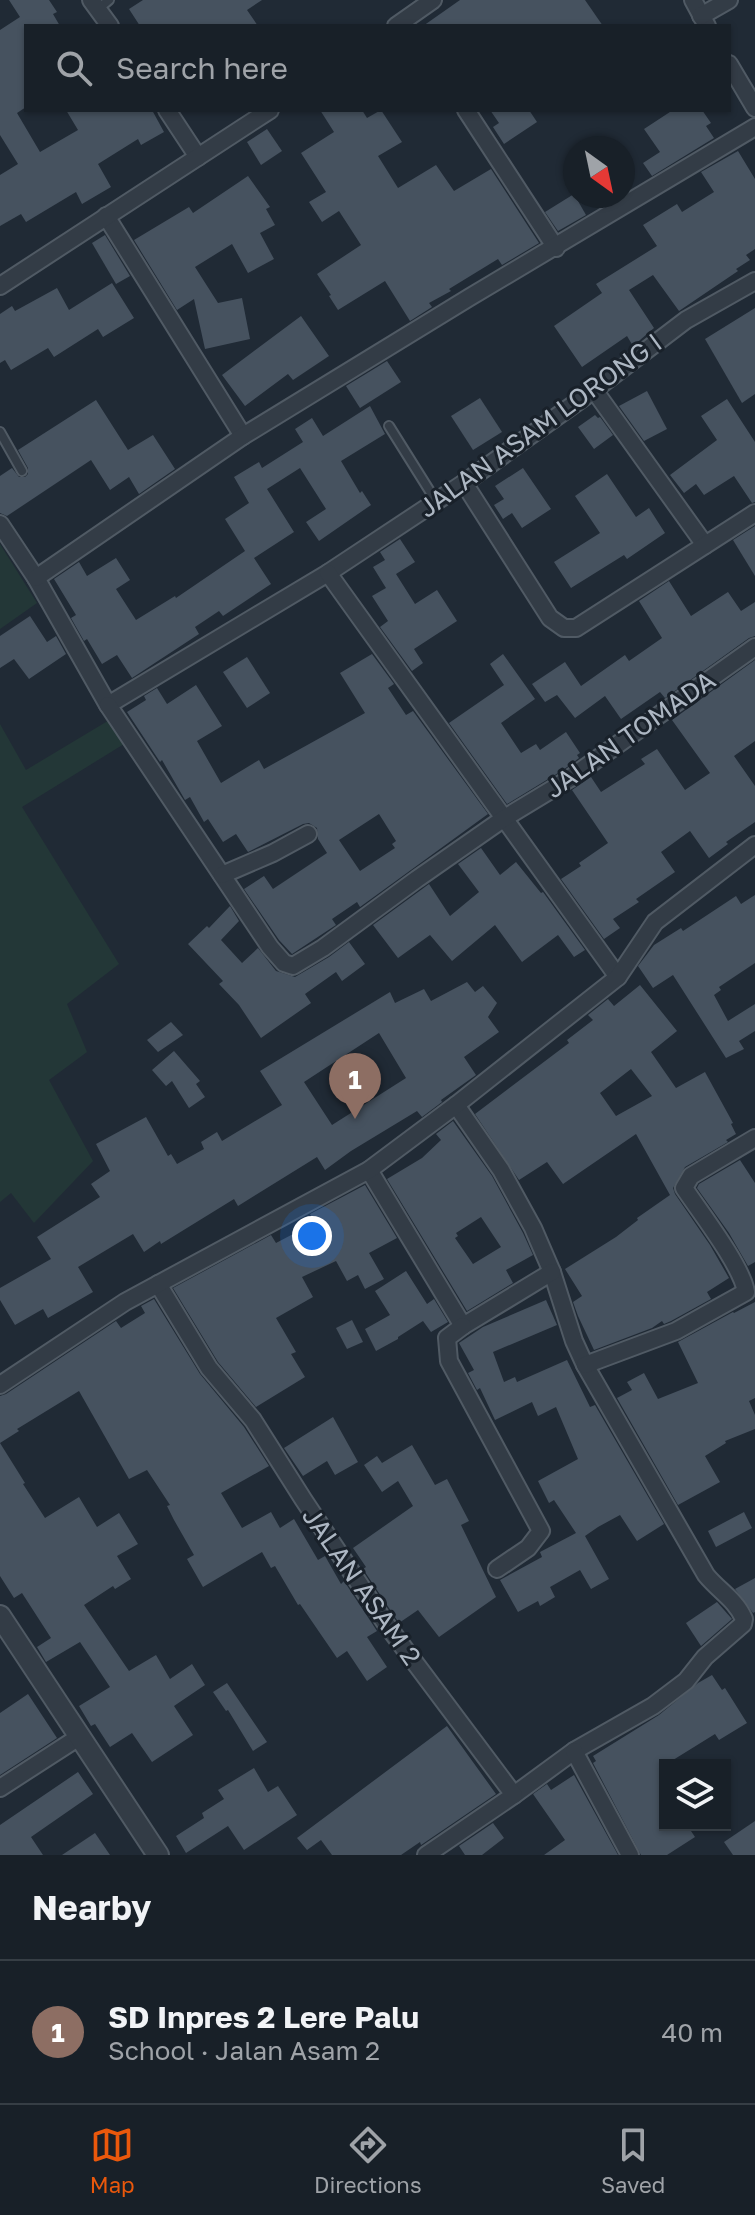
<!DOCTYPE html>
<html lang="en">
<head>
<meta charset="utf-8">
<style>
  body { margin:0; font-family:"Golos Text",sans-serif; background:#212830; color:#f1f3f6 }
  .controls { position:absolute; right:24px; bottom:24px; display:grid; overflow:hidden; border-radius:0px; box-shadow:0 2px 6px #0004 }
  .controls button { width:72px; height:72px; display:grid; place-items:center; padding:0; border:0; border-bottom:2px solid #363e45; background:#182028; color:#f1f3f6; font:40px sans-serif }
  .compass { position:absolute; left:563px; top:136px; width:72px; height:72px; border-radius:50%; background:#182028; box-shadow:0 2px 6px #0004; rotate:147deg }
  .you { position:absolute; left:312px; top:1236px; width:28px; height:28px; margin:-20px; border:6px solid #fff; border-radius:50%; background:#1a73e8; box-shadow:0 0 0 12px #1a73e833 }
  .badge { display:grid; place-items:center; width:52px; height:52px; border-radius:50%; background:#ea580c; color:#fff; font-size:26px; font-weight:700 }
  .pin { position:absolute; translate:-50% -66px; filter:drop-shadow(0 2px 4px #0008) }
  .pin::after { content:''; position:absolute; top:42px; width:28px; height:24px; background:inherit; clip-path:polygon(0 0,100% 0,50% 100%) }
  .list { margin:0; padding:0; list-style:none }
  h2 { display:flex; justify-content:space-between; align-items:center; height:104px; margin:0; padding:0 32px; font-size:34px }
  h2 small { font-size:26px; font-weight:400; color:#9fa3a8 }
  .list li { display:grid; grid-template-columns:52px 1fr auto; gap:24px; align-items:center; box-sizing:border-box; height:144px; padding:0 32px; border-top:2px solid #363e45 }
  .list b { display:block; font-size:30px; white-space:nowrap }
  .list p { margin:0; font-size:26px; white-space:nowrap; color:#9fa3a8 }
  .list em { font-size:26px; font-style:normal; color:#9fa3a8 }
  .icon { flex:none; width:44px; height:44px; fill:none; stroke:currentColor; stroke-width:2; stroke-linecap:round; stroke-linejoin:round }
  .map { position:relative; flex:none; width:755px; height:1855px; overflow:hidden }
  .search { position:absolute; background:#182028; box-shadow:0 2px 6px #0004; left:24px; right:24px; top:24px; height:88px; display:flex; align-items:center; gap:20px; box-sizing:border-box; padding:0 28px; border-radius:0px; color:#9fa3a8; font-size:30px }
  .sheet { height:248px; background:#182028 }
  nav { display:flex; justify-content:space-around; align-items:center; box-sizing:border-box; height:112px; border-top:2px solid #363e45; background:#182028; font-size:22px; color:#9fa3a8 }
  nav a { display:grid; justify-items:center; gap:4px }
  nav .on { color:#ea580c }
  .map>svg:first-child { display:block }
  .green { fill:#233737 }
  .building { fill:#46525f; fill-rule:evenodd }
  .lines { fill:none; stroke-linecap:round; stroke-linejoin:round }
  .service-casing { stroke:#505a64; stroke-width:12 }
  .minor-casing { stroke:#505a64; stroke-width:20 }
  .tertiary-casing { stroke:#505a64; stroke-width:24 }
  .service { stroke:#333c46; stroke-width:8 }
  .minor { stroke:#333c46; stroke-width:16 }
  .tertiary { stroke:#333c46; stroke-width:20 }
  .labels { text-anchor:middle; dominant-baseline:central; stroke-width:6; stroke-linejoin:round; paint-order:stroke }
  .street-label { font-size:26px; fill:#adb7c3; stroke:#19212a }
</style>
</head>
<body>
<div class="map">
<svg width="755" height="1855" viewBox="0 0 755 1855">
  <rect width="100%" height="100%" fill="#202a35"/>
  <g class="green">
    <polygon points="0,544 37,603 0,629"/>
    <polygon points="111,719 124,744 22,807 119,964 67,1004 87,1052 49,1080 93,1161 34,1223 11,1193 0,1202 0,724 26,770"/>
  </g>
  <g class="building">
    <polygon points="9,0 49,0 57,12 53,14 60,26 26,26 26,107 17,113 40,152 78,130 66,110 152,110 164,132 141,145 138,139 98,164 111,187 82,204 76,192 26,222 21,214 0,226 0,175 18,164 0,135 0,30 20,17"/>
    <polygon points="143,0 262,0 247,10 258,26 140,26 129,9"/>
    <polygon points="460,0 585,0 603,26 423,26"/>
    <polygon points="320,110 362,110 367,118 381,110 402,142 378,156 398,188 436,165 454,191 491,169 539,243 502,265 498,259 449,289 451,291 429,303 432,307 410,321 385,281 338,310 329,296 331,295 317,274 361,245 339,211 322,222 309,202 326,192 301,153 334,132"/>
    <polygon points="490,110 529,110 537,122 504,144 493,127 499,123"/>
    <polygon points="673,110 702,110 711,123 706,126 714,138 652,176 643,163 660,152 644,129"/>
    <polygon points="267,129 282,151 261,165 247,142"/>
    <polygon points="738,151 755,179 755,249 746,255 750,260 736,269 738,271 679,311 653,275 629,290 654,328 633,346 627,336 582,367 554,326 602,293 596,284 657,246 643,225 677,204 682,212 714,192 701,172"/>
    <polygon points="248,176 270,207 266,209 275,225 260,233 274,259 248,273 232,244 195,267 218,303 242,298 250,339 205,349 194,299 177,310 134,240 189,207 193,213"/>
    <polygon points="574,194 586,215 558,231 545,212"/>
    <polygon points="105,235 130,276 116,284 92,243"/>
    <polygon points="112,283 134,318 103,337 98,329 54,357 48,348 11,370 5,360 0,363 0,314 12,306 15,311 57,288 69,310"/>
    <polygon points="755,308 755,394 742,403 705,339"/>
    <polygon points="301,316 329,356 293,380 288,374 245,406 222,375"/>
    <polygon points="387,361 401,382 360,408 346,386"/>
    <polygon points="647,391 667,429 644,441 619,406"/>
    <polygon points="480,398 502,432 473,450 451,416"/>
    <polygon points="727,399 755,442 755,502 752,503 734,476 704,495 696,484 684,493 670,475 717,440 701,416"/>
    <polygon points="96,400 128,450 153,435 175,469 139,494 129,477 110,490 91,460 7,516 0,513 0,476 12,468 19,477 25,477 28,474 28,468 18,450"/>
    <polygon points="370,406 385,434 341,461 360,493 362,491 371,505 319,541 306,522 326,509 300,468 267,489 294,532 254,558 271,584 223,616 219,611 195,627 199,634 132,678 117,655 102,664 87,639 84,641 71,618 76,615 54,579 79,562 87,576 116,558 130,580 116,589 136,620 175,596 176,598 245,551 225,519 249,503 234,477 259,462 262,468 303,442 295,429 312,418 323,436"/>
    <polygon points="595,415 598,418 600,417 613,435 594,449 578,427"/>
    <polygon points="523,468 551,509 522,528 512,513 503,519 494,505 504,499 495,486"/>
    <polygon points="607,474 636,517 649,508 665,533 627,559 624,555 571,588 554,562 600,533 575,496"/>
    <polygon points="755,526 755,576 733,540"/>
    <polygon points="400,539 415,562 396,574 415,604 437,590 457,621 414,649 423,663 412,671 380,627 388,621 372,596 386,588 373,567 385,560 380,552"/>
    <polygon points="669,581 691,616 728,592 741,611 755,602 755,636 749,638 665,698 660,692 621,719 605,696 575,718 557,695 545,702 532,684 565,662 581,686 625,655 629,661 662,638 639,601"/>
    <polygon points="30,616 47,642 56,636 66,654 29,679 14,659 0,668 0,636"/>
    <path d="M372,654L394,684L388,688L406,715L413,711L488,814L360,907L357,902L332,919L336,925L292,954L279,940L244,889L264,876L273,889L327,853L318,839L317,828L309,823L303,824L248,852L236,834L223,842L208,819L204,822L190,797L185,800L162,760L160,762L127,712L146,700L144,696L157,688L167,704L196,685L222,726L197,741L221,783L259,760L264,769L365,713L340,673ZM379,814L396,841L392,844L395,848L360,871L339,840Z"/>
    <polygon points="503,654 535,699 501,723 521,753 536,744 540,750 566,732 580,753 577,755 579,758 563,770 507,804 449,723 504,685 490,664"/>
    <polygon points="247,657 270,693 247,708 223,672"/>
    <polygon points="755,660 755,741 734,756 755,786 755,822 726,842 728,844 709,858 690,831 661,852 675,872 636,899 639,902 613,919 620,928 604,939 561,879 581,866 579,863 608,843 572,790 591,777 601,792 645,764 641,759 657,749 685,790 710,773 672,720"/>
    <polygon points="481,848 500,875 516,862 541,893 543,892 585,950 574,957 558,935 522,962 495,925 452,961 430,935 398,958 373,925 429,884 450,916 479,892 458,864"/>
    <polygon points="755,895 755,963 719,987 721,990 714,995 728,1021 755,1004 755,1031 739,1041 744,1049 726,1058 673,975 653,988 638,966 654,945 681,928 683,931 736,896 741,904"/>
    <polygon points="230,906 239,921 221,940 242,963 258,948 276,971 295,977 329,957 349,942 365,964 342,981 336,972 305,994 311,1003 261,1038 239,1005 219,984 223,981 188,944 207,926 209,928"/>
    <path d="M467,982L475,992L483,986L497,1003L488,1017L499,1032L464,1057L476,1075L441,1100L442,1102L422,1117L417,1111L351,1151L325,1170L317,1157L238,1206L234,1199L161,1244L160,1241L144,1252L133,1234L78,1267L93,1292L48,1318L43,1309L15,1325L0,1300V1288L51,1259L37,1237L100,1197L91,1184L110,1171L96,1144L146,1117L168,1156L171,1154L177,1164L204,1149L201,1142L217,1132L222,1141L282,1105L260,1071L390,992L395,1003L424,989L431,1001ZM379,1033L406,1078L332,1125L304,1082Z"/>
    <path d="M640,985L677,1031L651,1052L676,1088L705,1072L733,1123L731,1124L736,1134L726,1140L728,1142L685,1167L673,1188L675,1194L710,1245L729,1278L707,1292L711,1299L671,1321L664,1324L662,1321L652,1328L594,1350L578,1316L573,1302L582,1296L565,1269L616,1237L638,1220L637,1218L670,1195L636,1134L563,1184L547,1162L519,1180L475,1114L569,1043L567,1040L593,1020L588,1015L608,999L614,1006ZM631,1069L652,1096L616,1116L600,1093Z"/>
    <polygon points="171,1022 183,1035 158,1052 147,1040"/>
    <polygon points="174,1051 200,1081 196,1084 205,1097 189,1108 172,1081 166,1086 152,1070"/>
    <path d="M453,1121L492,1176L523,1233L533,1255L506,1270L513,1283L467,1311L387,1179L422,1158L441,1140L436,1134ZM481,1217L501,1247L473,1264L455,1238L458,1236L456,1233Z"/>
    <polygon points="740,1160 755,1183 755,1262 748,1266 729,1233 697,1188 699,1184"/>
    <polygon points="365,1185 397,1238 369,1253 384,1279 365,1289 358,1275 347,1281 336,1261 302,1277 313,1297 276,1318 296,1352 291,1354 305,1377 256,1407 218,1362 173,1288 271,1235 276,1243 295,1233 314,1222 310,1214"/>
    <polygon points="406,1271 427,1304 434,1299 448,1322 431,1332 423,1321 398,1337 398,1339 376,1351 365,1329 390,1315 375,1291"/>
    <polygon points="154,1299 200,1374 244,1427 269,1466 221,1493 242,1528 271,1512 280,1528 294,1519 318,1560 325,1556 341,1584 344,1581 377,1631 367,1637 387,1667 367,1681 347,1651 337,1658 300,1604 298,1605 275,1566 271,1568 262,1552 203,1587 187,1559 194,1555 174,1520 167,1506 170,1505 147,1470 129,1479 79,1391 17,1429 19,1431 0,1443 25,1483 23,1484 45,1518 79,1497 97,1527 119,1513 138,1544 117,1556 131,1579 115,1589 113,1586 84,1605 129,1671 156,1655 170,1679 192,1664 205,1685 174,1706 193,1735 152,1762 132,1733 110,1747 95,1724 91,1726 79,1706 110,1687 80,1642 46,1662 37,1647 51,1638 22,1593 14,1598 0,1576 0,1396 6,1394 116,1321 121,1328 145,1313 141,1306"/>
    <polygon points="546,1300 557,1325 493,1352 504,1382 515,1377 517,1382 567,1360 590,1407 595,1405 664,1524 637,1541 620,1515 598,1527 585,1536 609,1579 591,1589 580,1570 550,1587 555,1597 540,1606 538,1601 518,1612 500,1580 542,1557 540,1552 576,1533 554,1500 549,1503 538,1481 578,1459 556,1407 538,1416 532,1402 495,1420 480,1388 477,1390 468,1373 474,1370 459,1343 483,1327"/>
    <polygon points="755,1302 755,1398 749,1401 755,1415 755,1429 725,1441 726,1443 705,1456 720,1482 678,1505 617,1398 632,1390 627,1382 644,1373 658,1399 698,1383 678,1342 733,1312 734,1313"/>
    <polygon points="352,1320 363,1342 347,1349 336,1328"/>
    <polygon points="333,1417 358,1462 335,1475 327,1461 303,1476 284,1448"/>
    <polygon points="412,1445 435,1485 447,1479 469,1521 461,1525 496,1597 439,1637 418,1610 399,1623 363,1569 366,1567 353,1548 413,1506 398,1481 382,1492 364,1465 377,1456 382,1463"/>
    <polygon points="744,1512 752,1528 716,1547 708,1531"/>
    <polygon points="755,1578 755,1612 753,1613 735,1589"/>
    <polygon points="717,1602 732,1619 701,1646 686,1623"/>
    <polygon points="712,1675 722,1690 725,1688 747,1723 719,1740 715,1734 665,1765 665,1825 687,1825 695,1837 667,1855 641,1855 593,1763 596,1761 593,1756 659,1715 698,1683"/>
    <polygon points="227,1683 267,1742 253,1751 228,1710 226,1711 213,1692"/>
    <polygon points="28,1694 57,1738 0,1775 0,1713"/>
    <polygon points="447,1726 496,1794 421,1845 420,1842 401,1855 332,1855 321,1840 307,1850 297,1838"/>
    <polygon points="254,1768 268,1792 278,1786 297,1815 244,1850 228,1826 186,1853 176,1836 204,1818 202,1813 224,1799 218,1790"/>
    <polygon points="78,1772 93,1794 31,1837 43,1855 0,1855 0,1825"/>
    <polygon points="574,1775 618,1855 544,1855 565,1840 533,1794 547,1784 551,1790"/>
    <polygon points="755,1821 755,1855 733,1855 724,1842"/>
    <polygon points="493,1823 504,1838 482,1855 465,1855 459,1846"/>
    <polygon points="95,1833 110,1855 62,1855"/>
  </g>
  <g class="lines">
    <g class="service-casing">
      <g id="service">
        <polyline points="98,9 109,0"/>
        <polyline points="389,426 436,501"/>
        <polyline points="0,432 22,471"/>
      </g>
    </g>
    <g class="minor-casing">
      <g id="minor">
        <polyline points="91,0 110,26"/>
        <polyline points="693,0 707,26"/>
        <polyline points="701,16 729,0"/>
        <polyline points="396,26 433,0"/>
        <polyline points="729,64 755,108"/>
        <polyline points="167,110 198,157"/>
        <polyline points="466,110 556,248"/>
        <polyline points="106,216 243,436"/>
        <polyline points="0,286 270,110"/>
        <polyline points="594,390 705,545"/>
        <polyline points="464,483 550,618 564,628 576,628 755,513"/>
        <polyline points="0,524 36,578 108,705 328,573 464,483 594,390 686,320 755,281"/>
        <polyline points="328,573 618,977"/>
        <polyline points="36,578 243,436 470,297 755,127"/>
        <polyline points="108,705 270,947 284,963 293,966 323,948 417,879 503,819 569,779 755,647"/>
        <polyline points="222,875 273,853 308,834"/>
        <path d="M456,1105L501,1170L533,1228L552,1272L574,1341L585,1365L706,1575C719,1591 736,1600 744,1619L743,1624L705,1657L686,1681L653,1706L574,1751L514,1795"/>
        <polyline points="369,1170 463,1326 552,1272"/>
        <polyline points="158,1284 209,1368 253,1420 303,1499 386,1624 514,1795 426,1855"/>
        <polyline points="463,1326 447,1338 449,1361 541,1531 528,1548 497,1569"/>
        <path d="M585,1365L676,1331L746,1292C742,1266 700,1212 684,1188L691,1176L755,1138"/>
        <polyline points="0,1385 125,1302 369,1170 456,1105 618,977 655,922 755,845"/>
        <polyline points="574,1751 630,1855"/>
        <polyline points="0,1788 79,1737"/>
      </g>
    </g>
    <g class="tertiary-casing">
      <polyline id="tertiary" points="0,1616 158,1855"/>
    </g>
    <use href="#service" class="service"/>
    <use href="#minor" class="minor"/>
    <use href="#tertiary" class="tertiary"/>
  </g>
  <g class="labels">
    <g class="street-label">
      <text transform="translate(540 425) rotate(-36)">JALAN ASAM LORONG I</text>
      <text transform="translate(630 734) rotate(-35)">JALAN TOMADA</text>
      <text transform="translate(362 1586) rotate(55)">JALAN ASAM 2</text>
    </g>
  </g>
</svg>
<div class="controls">
<button><svg class="icon" aria-label="layers" viewBox="0 0 24 24"><path d="M12 4l9 5-9 5-9-5zM3 14l9 5 9-5"/></svg></button>
</div>
<svg class="compass" viewBox="-18 -18 36 36"><path d="M0-13l5 13h-10z" fill="#e53935"/><path d="M0 13l5-13h-10z" fill="#9fa3a8"/></svg>
<div class="you"></div>
<div class="pin badge" style="left:355px;top:1119px;background:#8d6e63">1</div>
<div class="search"><svg class="icon" aria-label="search" viewBox="0 0 24 24"><circle cx="10" cy="10" r="6"/><path d="M15 15l6 6"/></svg>Search here</div>
</div>
<section class="sheet">
<h2>Nearby<small></small></h2>
<ul class="list">
<li><span class="badge" style="background:#8d6e63">1</span><div><b>SD Inpres 2 Lere Palu</b><p>School · Jalan Asam 2</p></div><em>40 m</em></li>
</ul>
</section>
<nav>
<a class="on"><svg class="icon" aria-label="map" viewBox="0 0 24 24"><path d="M3 6l6-2 6 2 6-2v14l-6 2-6-2-6 2zM9 4v14M15 6v14"/></svg>Map</a>
<a><svg class="icon" aria-label="directions" viewBox="0 0 24 24"><path d="M12 3l9 9-9 9-9-9zM9 14v-3h6M13 9l2 2-2 2"/></svg>Directions</a>
<a><svg class="icon" aria-label="saved" viewBox="0 0 24 24"><path d="M7 4h10v16l-5-4-5 4z"/></svg>Saved</a>
</nav>
</body>
</html>
